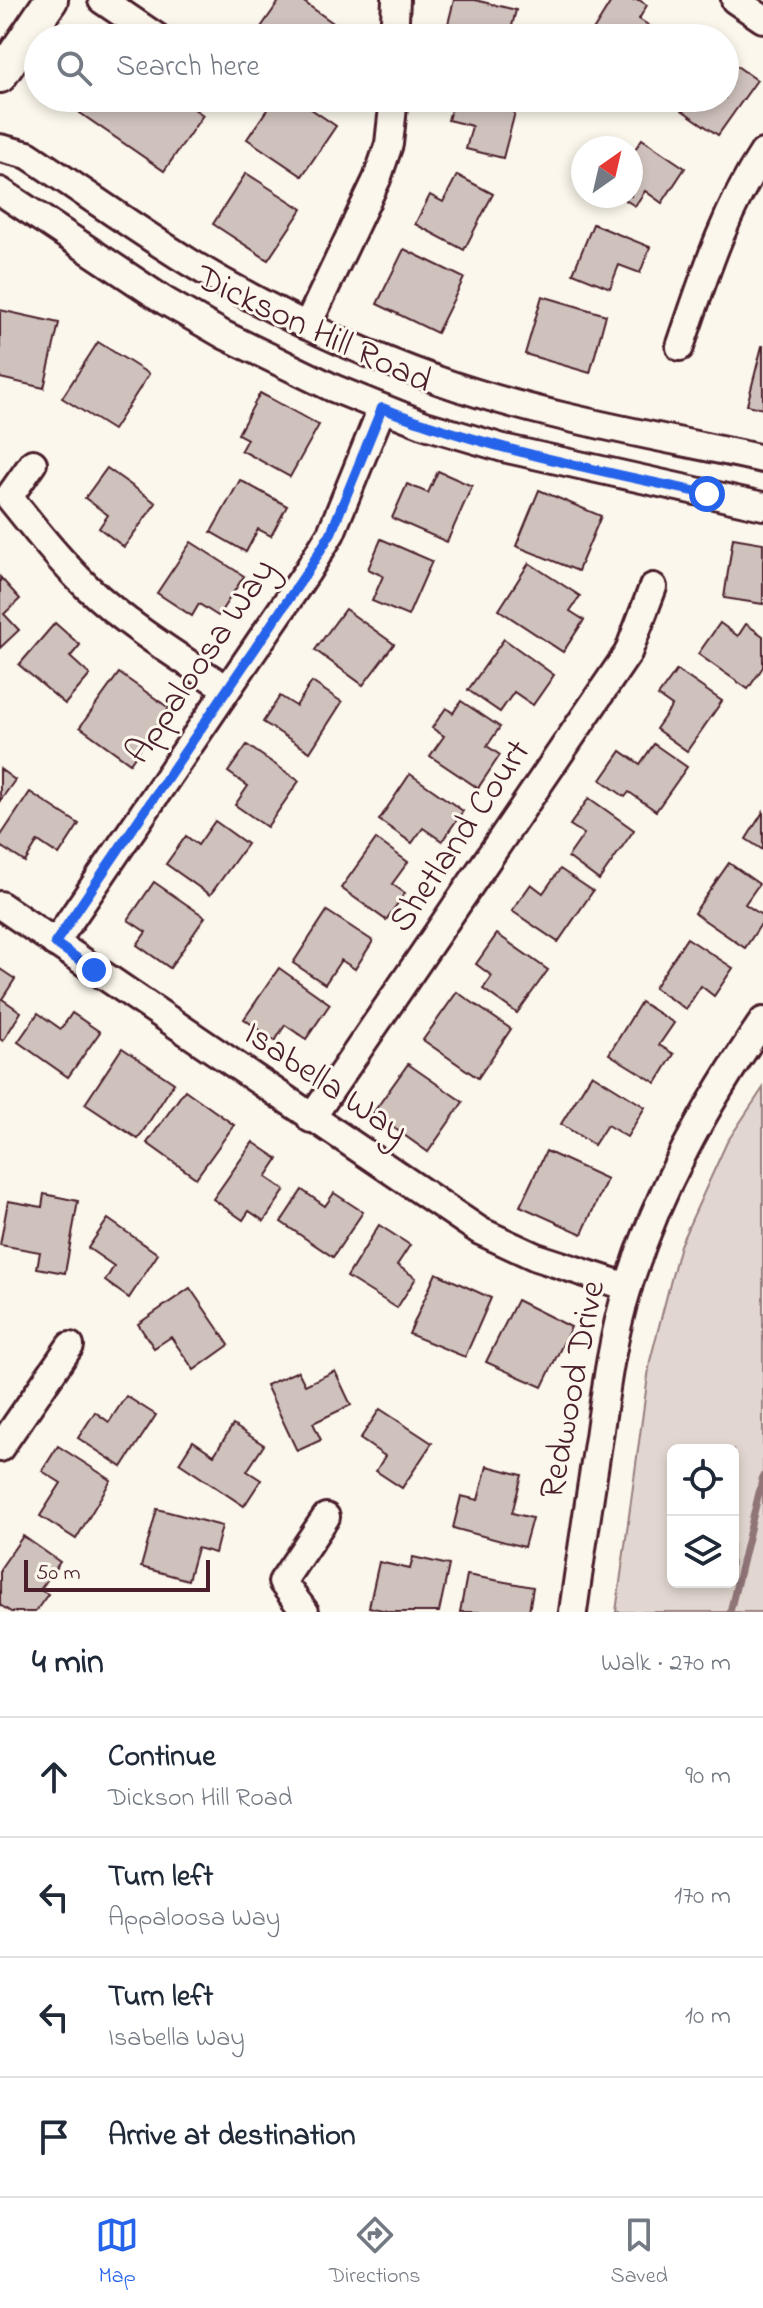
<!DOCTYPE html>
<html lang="en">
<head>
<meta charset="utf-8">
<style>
  body { margin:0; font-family:"Indie Flower",sans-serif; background:#f6f6f7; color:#1f2937 }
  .controls { position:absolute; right:24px; bottom:24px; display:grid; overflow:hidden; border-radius:12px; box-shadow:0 4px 12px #0003 }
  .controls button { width:72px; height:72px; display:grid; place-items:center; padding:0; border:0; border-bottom:2px solid #e0e1e3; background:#fff; color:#1f2937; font:40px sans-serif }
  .compass { position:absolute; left:571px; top:136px; width:72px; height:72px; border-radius:50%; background:#fff; box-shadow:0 4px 12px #0003; rotate:34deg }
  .scale { position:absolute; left:24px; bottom:20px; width:186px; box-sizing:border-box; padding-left:8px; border:4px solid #4a1f2b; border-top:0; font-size:22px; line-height:28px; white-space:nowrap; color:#4a1f2b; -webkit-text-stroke:6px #fbf7ec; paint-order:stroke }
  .stop { position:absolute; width:24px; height:24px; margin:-18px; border:6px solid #2563eb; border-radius:50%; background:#fff }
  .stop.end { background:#2563eb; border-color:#fff; box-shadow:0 2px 8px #0008 }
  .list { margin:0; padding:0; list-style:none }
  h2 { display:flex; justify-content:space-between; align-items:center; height:104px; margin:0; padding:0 32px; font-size:34px }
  h2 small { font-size:26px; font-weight:400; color:#747a83 }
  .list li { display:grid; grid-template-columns:52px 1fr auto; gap:24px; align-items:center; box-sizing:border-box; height:120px; padding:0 32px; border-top:2px solid #e0e1e3 }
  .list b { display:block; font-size:30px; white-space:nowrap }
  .list p { margin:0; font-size:26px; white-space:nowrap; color:#747a83 }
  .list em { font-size:26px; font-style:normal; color:#747a83 }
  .icon { flex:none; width:44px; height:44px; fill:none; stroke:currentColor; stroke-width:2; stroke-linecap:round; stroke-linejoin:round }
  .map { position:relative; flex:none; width:763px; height:1612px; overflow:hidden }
  .search { position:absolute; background:#fff; box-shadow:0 4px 12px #0003; left:24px; right:24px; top:24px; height:88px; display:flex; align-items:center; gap:20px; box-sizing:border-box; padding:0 28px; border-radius:44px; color:#747a83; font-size:30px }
  .sheet { height:584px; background:#fff }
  nav { display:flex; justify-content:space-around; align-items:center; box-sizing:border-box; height:112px; border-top:2px solid #e0e1e3; background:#fff; font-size:22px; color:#747a83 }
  nav a { display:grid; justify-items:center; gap:4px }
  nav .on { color:#2563eb }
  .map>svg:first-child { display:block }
  .green { fill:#e2d7d0; stroke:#967b7e; stroke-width:2; fill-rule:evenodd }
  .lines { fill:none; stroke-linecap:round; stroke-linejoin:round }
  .stream { stroke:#907477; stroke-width:7 }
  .building { fill:#cfc2bc; stroke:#4a1f2b; stroke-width:2 }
  .minor-casing { stroke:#4a1f2b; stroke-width:32 }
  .major-casing { stroke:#4a1f2b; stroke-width:38 }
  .minor { stroke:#fbf7ec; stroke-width:26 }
  .major { stroke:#fbf7ec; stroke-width:32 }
  .route { stroke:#2563eb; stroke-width:10 }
  .labels { text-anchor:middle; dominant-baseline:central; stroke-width:6; stroke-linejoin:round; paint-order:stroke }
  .street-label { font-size:36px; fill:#4a1f2b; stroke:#fbf7ec }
</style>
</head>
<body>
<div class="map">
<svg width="763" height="1612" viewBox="0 0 763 1612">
  <rect width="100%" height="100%" fill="#fbf7ec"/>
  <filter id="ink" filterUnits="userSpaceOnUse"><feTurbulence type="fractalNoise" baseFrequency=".0125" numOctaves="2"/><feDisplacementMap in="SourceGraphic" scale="16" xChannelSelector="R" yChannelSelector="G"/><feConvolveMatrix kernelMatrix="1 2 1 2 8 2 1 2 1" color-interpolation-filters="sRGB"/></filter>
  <g filter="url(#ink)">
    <path class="green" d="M763,1088V1612H616L650,1361L680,1245L727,1142ZM673,1450H733V1582H673Z"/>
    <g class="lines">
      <polyline class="stream" points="730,1612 763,1476"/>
    </g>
    <g class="building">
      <polygon points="280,0 301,0 336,25 327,38 264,38 257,33"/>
      <polygon points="454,0 475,0 516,10 509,38 469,38 471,30 448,24"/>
      <polygon points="612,0 639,0 647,5 639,19 662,34 660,38 589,37"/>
      <polygon points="725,58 757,80 718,135 667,100 725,98"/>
      <polygon points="91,98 178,98 203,115 164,171 80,113"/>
      <polygon points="275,98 295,98 336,126 302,176 247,139"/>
      <polygon points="454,98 508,98 518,101 503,158 466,149 472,126 448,120"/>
      <polygon points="642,139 685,168 662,203 645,191 635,206 619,196 631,196 631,155"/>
      <polygon points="246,173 302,209 268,260 213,224"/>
      <polygon points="457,175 493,194 464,250 415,224 430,195 443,202"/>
      <polygon points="593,224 650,247 640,273 619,265 610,288 573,273"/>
      <polygon points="404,249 464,278 437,333 377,304"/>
      <polygon points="542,296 606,315 590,373 525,354"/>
      <polygon points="0,310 59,323 44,388 0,378"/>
      <polygon points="98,342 149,374 113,430 62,398"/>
      <polygon points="762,346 763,346 763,409 747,405"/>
      <polygon points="260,393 319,425 290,477 241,450 247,439 238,434"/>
      <polygon points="107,468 156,503 124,547 99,528 108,515 85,498"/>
      <polygon points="438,471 472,486 447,542 392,518 407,484 428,493"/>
      <polygon points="240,480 287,506 271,536 258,529 246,552 211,532"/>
      <polygon points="539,490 601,516 578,571 516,546"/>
      <polygon points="733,538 763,543 763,604 724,598"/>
      <polygon points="381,539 432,561 408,616 372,601 383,576 368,569"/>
      <polygon points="191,542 244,576 218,616 199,604 192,616 157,593"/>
      <polygon points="529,563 580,596 570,611 584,620 563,652 499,610"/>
      <polygon points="0,577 20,599 4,614 19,630 0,648"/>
      <polygon points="345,609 394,644 363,685 315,650"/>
      <polygon points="55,623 80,645 70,657 90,675 65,704 19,665"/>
      <polygon points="720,623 738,636 746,624 763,636 763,667 748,689 698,654"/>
      <polygon points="504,639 554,675 533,705 514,692 500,712 468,690"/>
      <polygon points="677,670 722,701 687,751 656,729 672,706 658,696"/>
      <polygon points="119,673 169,708 130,763 80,727"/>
      <polygon points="312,682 342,702 310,752 263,722 280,696 296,706"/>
      <polygon points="461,701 500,727 487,746 500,755 478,788 430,756 444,736 432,728 446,708 453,713"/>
      <polygon points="654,744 687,767 656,811 629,792 625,797 601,780 621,751 640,764"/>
      <polygon points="247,745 299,781 267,827 235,805 248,786 228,772"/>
      <polygon points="0,769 15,780 0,801"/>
      <polygon points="410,774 463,811 442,841 423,828 412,843 379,820"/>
      <polygon points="30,792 79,824 59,855 38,841 25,862 0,846 0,837"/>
      <polygon points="589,798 634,830 599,880 568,857 584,834 570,825"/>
      <polygon points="763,812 763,850 746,839"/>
      <polygon points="215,821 247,844 210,895 166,864 186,836 198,845"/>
      <polygon points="376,839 408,862 392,884 405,893 386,920 341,888"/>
      <polygon points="729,863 759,884 745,904 763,916 763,921 745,948 694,913"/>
      <polygon points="560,869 593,891 558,942 512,911 531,884 543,893"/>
      <polygon points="154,882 205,917 170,968 137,945 146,932 128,920"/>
      <polygon points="327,911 373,941 355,969 341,960 325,984 293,963"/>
      <polygon points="497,934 548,970 517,1013 483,989 492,976 476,964"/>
      <polygon points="687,938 733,968 714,996 701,986 686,1009 654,988"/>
      <polygon points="279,968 330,1004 306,1039 285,1025 275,1041 244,1019"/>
      <polygon points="0,969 15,979 2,999 21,1012 3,1041 0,1039"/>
      <polygon points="457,992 511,1029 478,1078 423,1040"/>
      <polygon points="641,1002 674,1023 659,1045 674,1054 656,1083 609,1054"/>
      <polygon points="38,1013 61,1029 72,1013 100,1032 68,1077 18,1042"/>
      <polygon points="122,1048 174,1083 138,1139 85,1104"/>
      <polygon points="408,1064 463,1102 428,1152 373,1113"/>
      <polygon points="592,1074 645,1107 627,1137 607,1125 594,1145 561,1124"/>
      <polygon points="185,1090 234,1125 196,1178 147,1143"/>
      <polygon points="253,1142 278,1159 266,1177 285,1190 264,1221 249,1211 243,1220 213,1199"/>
      <polygon points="546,1151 607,1179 582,1234 520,1206"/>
      <polygon points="302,1190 325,1206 334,1193 363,1212 333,1257 281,1222"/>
      <polygon points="44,1194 78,1201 65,1273 37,1268 40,1252 0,1245 8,1201 42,1207"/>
      <polygon points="108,1219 158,1254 129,1298 105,1281 114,1266 88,1248"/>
      <polygon points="379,1225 410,1245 397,1265 416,1278 397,1308 347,1277"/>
      <polygon points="436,1273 491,1298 465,1357 409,1334"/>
      <polygon points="190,1288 229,1345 194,1370 171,1337 154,1348 138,1324"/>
      <polygon points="517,1300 571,1327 542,1387 486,1362"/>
      <polygon points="298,1371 305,1385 335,1371 351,1405 313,1423 321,1440 297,1451 266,1385"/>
      <polygon points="126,1396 156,1415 122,1467 78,1438 95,1412 109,1422"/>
      <polygon points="380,1409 432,1443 402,1488 376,1471 385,1456 360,1439"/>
      <polygon points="233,1425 264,1445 247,1471 261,1480 244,1506 179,1463 193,1441 214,1455"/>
      <polygon points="58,1446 111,1480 76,1539 40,1516 61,1483 42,1471"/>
      <polygon points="487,1466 522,1475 512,1513 532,1518 524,1547 453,1528 461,1496 478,1500"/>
      <polygon points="157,1509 222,1526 215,1553 197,1548 188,1580 141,1567"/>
      <polygon points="23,1536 60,1562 40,1590 48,1594 35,1612 11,1612 0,1605 0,1569"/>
      <polygon points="413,1557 449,1565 439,1612 391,1612 369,1607 379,1562 410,1569"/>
      <polygon points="467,1575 533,1587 529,1612 460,1612"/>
    </g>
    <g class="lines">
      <g class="minor-casing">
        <g id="minor">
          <polyline points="102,0 158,38"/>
          <polyline points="735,0 763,19"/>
          <polyline points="394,38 396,0"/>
          <path d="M0,148L28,155C81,190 134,228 189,262C268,310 353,350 440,381C542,417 657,436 763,459"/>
          <polyline points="0,191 165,301 224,335 333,388 425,425 503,448 763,506"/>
          <polyline points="307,326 377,179 389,144 394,98"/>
          <path d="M680,347C703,280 724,212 763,153"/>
          <path d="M33,463L9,497C34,528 58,559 86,586C128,626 179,657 227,689"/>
          <polyline points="0,905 480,1231 536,1257 628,1287"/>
          <polyline points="55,943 307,572 331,533 382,408"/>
          <polyline points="311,1119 628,653 653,587"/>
          <polyline points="0,1448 70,1346"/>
          <polyline points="305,1612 282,1582 326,1517"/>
          <path d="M573,1612C581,1554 590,1495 599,1437C606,1386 613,1335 628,1287C658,1190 706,1104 763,1021"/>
        </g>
      </g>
      <g class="major-casing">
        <polyline id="major" points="0,76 51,0"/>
      </g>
      <use href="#minor" class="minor"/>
      <use href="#major" class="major"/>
    </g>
  </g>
  <g class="lines" filter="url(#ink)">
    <path class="route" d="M94,970L55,943L307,572L331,533L382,408C487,449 597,470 707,494"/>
  </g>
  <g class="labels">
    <g class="street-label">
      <text transform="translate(313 331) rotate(25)">Dickson Hill Road</text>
      <text transform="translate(202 662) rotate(-56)">Appaloosa Way</text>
      <text transform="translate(461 837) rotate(-56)">Shetland Court</text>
      <text transform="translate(325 1084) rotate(34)">Isabella Way</text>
      <text transform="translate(574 1390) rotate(-79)">Redwood Drive</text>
    </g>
  </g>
</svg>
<div class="controls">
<button><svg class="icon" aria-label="locate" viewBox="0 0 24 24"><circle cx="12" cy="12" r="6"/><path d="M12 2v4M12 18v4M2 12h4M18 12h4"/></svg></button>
<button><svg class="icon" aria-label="layers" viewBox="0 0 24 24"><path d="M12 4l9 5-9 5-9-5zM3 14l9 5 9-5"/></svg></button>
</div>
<svg class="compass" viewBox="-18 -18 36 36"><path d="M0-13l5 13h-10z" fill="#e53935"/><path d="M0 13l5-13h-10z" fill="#747a83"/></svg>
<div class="scale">50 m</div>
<div class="stop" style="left:707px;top:494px"></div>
<div class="stop end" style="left:94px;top:970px"></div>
<div class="search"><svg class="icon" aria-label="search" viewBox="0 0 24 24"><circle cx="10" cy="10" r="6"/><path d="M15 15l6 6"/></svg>Search here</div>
</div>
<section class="sheet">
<h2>4 min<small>Walk · 270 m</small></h2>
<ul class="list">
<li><svg class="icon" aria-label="ahead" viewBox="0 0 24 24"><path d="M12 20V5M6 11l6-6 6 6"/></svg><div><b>Continue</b><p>Dickson Hill Road</p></div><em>90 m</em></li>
<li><svg class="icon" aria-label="left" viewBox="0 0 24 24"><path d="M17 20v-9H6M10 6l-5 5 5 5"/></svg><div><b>Turn left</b><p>Appaloosa Way</p></div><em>170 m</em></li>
<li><svg class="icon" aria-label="left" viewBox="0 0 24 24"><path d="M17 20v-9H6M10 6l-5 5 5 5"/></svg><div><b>Turn left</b><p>Isabella Way</p></div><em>10 m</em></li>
<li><svg class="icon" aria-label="arrive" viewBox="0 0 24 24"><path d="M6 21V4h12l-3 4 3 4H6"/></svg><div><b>Arrive at destination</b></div></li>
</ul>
</section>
<nav>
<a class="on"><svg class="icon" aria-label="map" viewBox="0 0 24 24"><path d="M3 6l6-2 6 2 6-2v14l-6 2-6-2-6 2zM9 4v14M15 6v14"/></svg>Map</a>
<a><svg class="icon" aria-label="directions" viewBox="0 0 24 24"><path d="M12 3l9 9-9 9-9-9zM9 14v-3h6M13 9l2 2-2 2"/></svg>Directions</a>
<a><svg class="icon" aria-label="saved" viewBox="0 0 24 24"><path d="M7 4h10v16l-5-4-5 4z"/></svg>Saved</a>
</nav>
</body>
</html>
